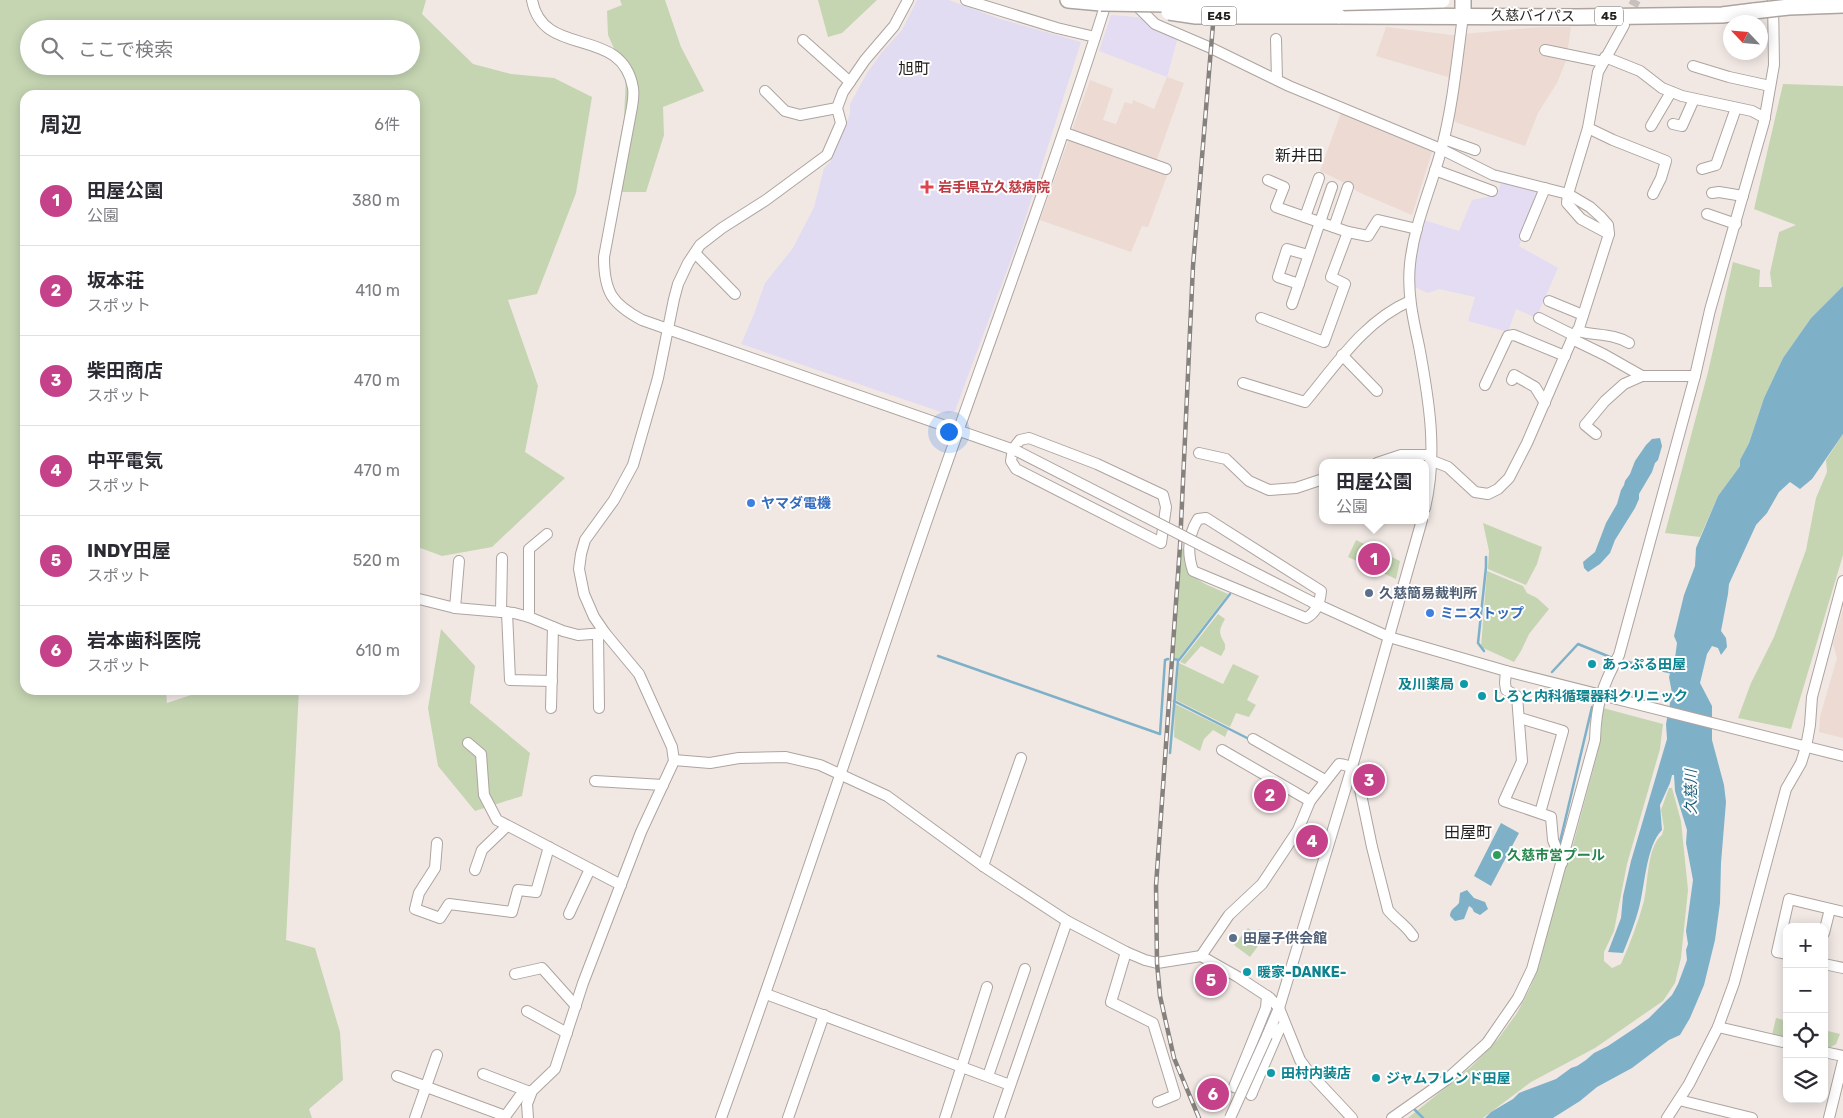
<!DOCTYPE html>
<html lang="ja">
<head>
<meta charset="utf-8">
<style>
  body { margin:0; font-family:Rubik,"Noto Sans JP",sans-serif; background:#f2f2f3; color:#2b2b33 }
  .controls { position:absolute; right:15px; bottom:15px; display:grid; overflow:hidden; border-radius:10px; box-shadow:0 2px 12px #0003 }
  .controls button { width:45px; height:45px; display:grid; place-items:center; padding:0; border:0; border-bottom:1px solid #e1e1e2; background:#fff; color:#2b2b33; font:25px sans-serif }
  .compass { position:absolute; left:1723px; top:15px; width:45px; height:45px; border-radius:50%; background:#fff; box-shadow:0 2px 12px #0003; rotate:296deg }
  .you { position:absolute; left:948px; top:431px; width:18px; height:18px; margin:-12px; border:4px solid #fff; border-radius:50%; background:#1a73e8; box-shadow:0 0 0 8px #1a73e833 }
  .badge { display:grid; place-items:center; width:32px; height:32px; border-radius:50%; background:#c5428a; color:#fff; font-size:16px; font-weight:700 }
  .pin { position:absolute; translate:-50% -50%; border:2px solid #fff; box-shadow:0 1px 5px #0006 }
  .popup { position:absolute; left:1319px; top:459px; width:110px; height:65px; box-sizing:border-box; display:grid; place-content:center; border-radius:10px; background:#fff; filter:drop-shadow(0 1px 4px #0005); font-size:16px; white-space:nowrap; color:#7c7c81 }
  .popup b { font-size:19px; color:#2b2b33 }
  .popup::after { content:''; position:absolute; left:50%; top:100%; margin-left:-10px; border:10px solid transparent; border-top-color:#fff }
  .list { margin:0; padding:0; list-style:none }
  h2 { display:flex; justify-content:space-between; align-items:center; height:65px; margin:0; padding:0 20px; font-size:21px }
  h2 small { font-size:16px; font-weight:400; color:#7c7c81 }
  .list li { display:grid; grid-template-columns:32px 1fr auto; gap:15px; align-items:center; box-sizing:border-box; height:90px; padding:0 20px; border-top:1px solid #e1e1e2 }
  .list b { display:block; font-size:19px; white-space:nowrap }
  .list p { margin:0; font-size:16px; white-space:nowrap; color:#7c7c81 }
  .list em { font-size:16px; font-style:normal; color:#7c7c81 }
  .icon { flex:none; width:28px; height:28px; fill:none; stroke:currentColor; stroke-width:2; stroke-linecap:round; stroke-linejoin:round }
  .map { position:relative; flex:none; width:1843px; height:1118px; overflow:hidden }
  .search { position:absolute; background:#fff; box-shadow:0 2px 12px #0003; left:20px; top:20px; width:400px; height:55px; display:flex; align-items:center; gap:12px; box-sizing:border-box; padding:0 18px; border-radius:28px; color:#7c7c81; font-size:19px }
  .panel { position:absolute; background:#fff; box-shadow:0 2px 12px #0003; left:20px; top:90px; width:400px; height:605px; border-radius:15px }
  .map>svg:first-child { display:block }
  .built { fill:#ecdad3 }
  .industrial { fill:#e3dcf2 }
  .medical { fill:#e2dcf2 }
  .green { fill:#c5d5b2; fill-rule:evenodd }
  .water { fill:#7eb1c8 }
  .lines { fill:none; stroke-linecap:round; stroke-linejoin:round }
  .stream { stroke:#7eb1c8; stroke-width:2.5 }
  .minor-tunnel { stroke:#c8c0bc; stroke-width:10; stroke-dasharray:10 5; stroke-linecap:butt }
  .minor-casing { stroke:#ada4a0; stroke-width:12 }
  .highway-casing { stroke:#ada4a0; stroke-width:18 }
  .minor { stroke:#fff; stroke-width:10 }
  .highway { stroke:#fff; stroke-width:15 }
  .rail-casing { stroke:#87817e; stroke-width:4.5 }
  .rail { stroke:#fff; stroke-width:2.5; stroke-dasharray:8; stroke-linecap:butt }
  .minor-bridge-casing { stroke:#ada4a0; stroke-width:12; stroke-linecap:butt }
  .highway-bridge-casing { stroke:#ada4a0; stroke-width:18; stroke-linecap:butt }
  .minor-bridge { stroke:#fff; stroke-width:10 }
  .highway-bridge { stroke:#fff; stroke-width:15 }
  .health-dot { fill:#e0444e; stroke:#fff; stroke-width:2 }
  .shop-dot { fill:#3f7fe0; stroke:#fff; stroke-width:2 }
  .service-dot { fill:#5c6f8a; stroke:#fff; stroke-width:2 }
  .culture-dot { fill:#0f9aa8; stroke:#fff; stroke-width:2 }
  .leisure-dot { fill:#2e9e5b; stroke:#fff; stroke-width:2 }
  .labels { text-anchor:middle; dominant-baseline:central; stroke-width:4; stroke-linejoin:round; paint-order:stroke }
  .shield { fill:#fff; stroke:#646261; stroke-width:1 }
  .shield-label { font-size:12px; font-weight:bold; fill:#221f1d }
  .street-label { font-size:14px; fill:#221f1d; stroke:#fff }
  .health-label { font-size:14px; font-weight:bold; fill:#be3a42; stroke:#fff; text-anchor:start }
  .shop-label { font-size:14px; font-weight:bold; fill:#366cbe; stroke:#fff; text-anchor:start }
  .service-label { font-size:14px; font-weight:bold; fill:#4e5e75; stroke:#fff; text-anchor:start }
  .culture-label { font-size:14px; font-weight:bold; fill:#0d838f; stroke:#fff; text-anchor:start }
  .leisure-label { font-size:14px; font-weight:bold; fill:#27864d; stroke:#fff; text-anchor:start }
  .water-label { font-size:15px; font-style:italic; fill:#1e5e76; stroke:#fff }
  .quarter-label { font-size:16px; fill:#221f1d; stroke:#fff }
</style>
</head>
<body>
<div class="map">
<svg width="1843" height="1118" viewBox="0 0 1843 1118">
  <rect width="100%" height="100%" fill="#f1e8e4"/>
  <g class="built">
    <polygon points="1386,27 1452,35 1541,27 1571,27 1566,61 1557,83 1538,113 1525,146 1455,122 1448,77 1376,56"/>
    <polygon points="1167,77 1184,83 1156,162 1168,173 1148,227 1142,226 1131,252 1040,220 1090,80 1113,89 1103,120 1116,124 1125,102 1132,104 1133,100 1154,109"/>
    <polygon points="1342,110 1433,149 1412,215 1358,192 1351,186 1320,171"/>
    <polygon points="1843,609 1843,738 1819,732 1820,717 1837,658 1833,644"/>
  </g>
  <g class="industrial">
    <polygon points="1111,15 1147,18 1178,37 1167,77 1099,51"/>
    <polygon points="1502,180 1540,190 1519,246 1558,268 1536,318 1516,309 1508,332 1468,321 1475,297 1439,289 1428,293 1412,286 1415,262 1424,220 1459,231 1472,200 1487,197 1498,192"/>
  </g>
  <polygon class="medical" points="917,0 949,0 1000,19 1081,42 1020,235 955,411 947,414 741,344 754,314 765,283 793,248 814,207 824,168 830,162 850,114 850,104 867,73 882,52 902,30"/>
  <g class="green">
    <path d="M0,0H426L422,14L473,64L511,74L554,78L592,97L576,193L537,294L508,300L538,386L525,452L565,478L492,547L442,556L415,546V95H25V690H166L167,703L206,690H299L286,940L315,948L340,1032L343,1080L309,1109L312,1118H0ZM29,29H411V66H29Z"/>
    <polygon points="620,0 665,0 681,47 704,91 663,107 664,135 646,192 610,192 624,118 626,76 608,35 607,11 622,5"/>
    <polygon points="818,0 877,0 842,33 828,37"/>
    <polygon points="1783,84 1843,86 1843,286 1811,318 1783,358 1764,398 1749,443 1740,460 1740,466 1718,496 1700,537 1665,533 1708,372 1733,262 1760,270 1759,287 1772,287 1770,273 1779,232 1796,225 1754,209"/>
    <polygon points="1843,434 1843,555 1791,729 1738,718 1751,683 1774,637 1806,550 1816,498 1827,472 1826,460"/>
    <polygon points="1483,523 1542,547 1537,564 1526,585 1488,569 1489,551"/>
    <polygon points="1356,540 1400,561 1396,579 1348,557"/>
    <path d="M1181,548L1185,550C1184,580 1205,583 1228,594L1178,659L1173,658Z"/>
    <polygon points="1487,571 1523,586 1527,593 1537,598 1549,609 1529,634 1521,651 1514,662 1481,647"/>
    <path d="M1218,614L1225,619C1218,631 1219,633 1225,644V649L1221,656L1201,646L1185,664L1180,662Z"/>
    <polygon points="441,629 475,666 470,703 530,753 522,796 475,811 438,766 428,708"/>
    <polygon points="1179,663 1223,684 1233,664 1259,676 1247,700 1256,705 1249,717 1236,713 1230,727 1176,700"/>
    <polygon points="1175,704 1228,730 1225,737 1213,730 1204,739 1200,751 1174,737"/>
    <path d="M1603,708L1663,724L1660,749L1627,864L1614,931L1604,952V961L1612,968L1621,964C1630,943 1638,923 1644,901C1648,884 1647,846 1662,835L1664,828L1661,810L1669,788H1672L1681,821L1688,890L1681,958L1675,983L1663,1001L1595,1048L1531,1082L1483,1118H1408L1471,1067L1498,1039L1517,1013L1530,988L1539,966L1554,905L1574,841L1597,755L1601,735Z"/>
    <polygon points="1248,928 1255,933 1259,929 1266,935 1250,957 1234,945"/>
    <polygon points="1776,1018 1787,1021 1787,1038 1772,1035"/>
    <polygon points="1824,1030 1840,1034 1836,1044 1829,1048 1824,1047"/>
  </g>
  <g class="water">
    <path d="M1843,286V434L1812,479L1800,489L1790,482L1779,492L1767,513L1756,525L1729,584L1728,594L1721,631L1726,638L1727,647L1721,655L1718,648L1712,646L1707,654L1700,683L1712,706V740L1724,785L1726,802L1721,863L1720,903L1715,940L1704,985L1690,1018L1680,1035L1669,1040L1632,1068L1597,1087L1580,1101L1553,1118H1485L1491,1112L1513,1099L1519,1093L1556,1079L1571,1068L1577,1066L1586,1060L1594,1053L1608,1046L1635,1028L1649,1018L1672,995L1678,984L1687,960L1686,950L1688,944L1686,931L1693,880L1686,843L1687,830L1675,791L1674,775H1672L1670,783L1660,805L1662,830C1646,846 1645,886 1639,908C1635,923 1629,938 1623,953L1608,952L1621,918L1623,896L1631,861L1667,739L1666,724L1672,693L1669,677L1675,658L1677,643L1674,636L1684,595L1695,566L1696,548L1718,496L1740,466V460L1749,443L1764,398L1783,358L1811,318Z"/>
    <polygon points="1660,438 1662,446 1658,460 1655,463 1652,472 1639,494 1639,499 1635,508 1615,540 1610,553 1600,564 1588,572 1584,568 1583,562 1595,552 1606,523 1617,504 1621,490 1624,485 1625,481 1630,474 1635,461 1646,445 1652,439"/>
    <polygon points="1501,823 1519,833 1491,886 1474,876"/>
    <path d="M1467,890L1474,898L1485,902L1488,909L1480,915L1474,912L1472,908L1469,906L1464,919L1455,921L1450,916C1450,909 1455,908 1459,903L1460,893Z"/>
  </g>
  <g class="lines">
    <g class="stream">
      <polyline points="1484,651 1478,643 1486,567 1486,557"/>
      <polyline points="938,656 1160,734 1165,660 1168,659"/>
      <polyline points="1173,659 1179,660 1230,594"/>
      <polyline points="1620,660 1673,673"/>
      <polyline points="1552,672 1578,644 1615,659"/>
      <polyline points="1174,701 1249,739"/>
      <polyline points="1170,753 1178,660"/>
      <polyline points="1559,846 1592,707"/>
      <polyline points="1415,1110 1423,1118"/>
    </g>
    <polyline class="minor-tunnel" points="1626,19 1636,0"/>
    <g class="minor-casing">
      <g id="minor">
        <path d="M532,0C543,60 622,24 633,88C634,94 633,101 632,107L604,257C604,292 612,304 642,320L1017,451"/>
        <polyline points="966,0 1057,28 1095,37"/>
        <polyline points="1134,3 1155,24 1211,48 1289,86 1441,149 1493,175 1568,194 1590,207 1601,217 1608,225 1609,234 1579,328 1572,339 1527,443 1509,478 1498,489 1488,494 1475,492 1448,467 1430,460"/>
        <polyline points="1276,39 1277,80"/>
        <polyline points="803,40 850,82"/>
        <polyline points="1545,50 1603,62"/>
        <polyline points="1605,57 1640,71 1662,88 1682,96 1752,111 1765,118"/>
        <polyline points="1693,66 1729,77 1770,86"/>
        <polyline points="765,91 785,111 800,115 837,108"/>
        <polyline points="1673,124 1682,126 1694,99"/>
        <polyline points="1651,126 1671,92"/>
        <polyline points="1588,128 1613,140 1666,161 1661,178 1653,194"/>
        <polyline points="1065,133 1166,169"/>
        <polyline points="1444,139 1475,150"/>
        <polyline points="1702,169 1716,165 1736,108"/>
        <polyline points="1435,170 1492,191"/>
        <polyline points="1268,180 1284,187 1276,207 1348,232 1368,236 1378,220 1417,229"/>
        <polyline points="1712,193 1719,192 1743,196"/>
        <polyline points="1707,214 1736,224"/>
        <polyline points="1305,217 1319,178"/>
        <polyline points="1334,227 1348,187"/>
        <polyline points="1609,234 1581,219 1567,203 1568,194 1588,128 1598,72 1624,25"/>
        <polyline points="1525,236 1545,188"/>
        <polyline points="695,253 735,294"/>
        <polyline points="1299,284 1278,277 1287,249 1308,255"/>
        <polyline points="1549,301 1583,315"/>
        <polyline points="1292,304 1332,187"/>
        <polyline points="1261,318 1324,342 1345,284 1331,277 1348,232"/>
        <polyline points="1539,318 1575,336"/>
        <path d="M1578,331C1595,336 1613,333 1629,343"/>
        <polyline points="1572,339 1605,355 1642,376 1695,376"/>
        <polyline points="1342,355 1377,391"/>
        <polyline points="1512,380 1514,375 1535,387 1545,403"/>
        <path d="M1243,383L1305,402C1336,365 1364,321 1410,301"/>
        <polyline points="1485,385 1508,336 1514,335 1565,356"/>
        <polyline points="1596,434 1585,425 1605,401 1624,384 1642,376"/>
        <polygon points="1029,438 1097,464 1163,495 1166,507 1161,543 1016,469 1011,461 1013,449 1020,440"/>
        <polyline points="1199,453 1226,459 1249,481 1269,490 1296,488 1323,479"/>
        <polyline points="1377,463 1401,455 1430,455"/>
        <path d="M1425,508C1438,453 1429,400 1419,346C1413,319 1407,292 1410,264C1414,224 1432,186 1442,147C1453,104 1457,60 1463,16"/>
        <path d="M1206,518L1321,591C1320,603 1316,613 1306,618L1193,571C1187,553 1188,535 1198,519Z"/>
        <polyline points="415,598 455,608 514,613 529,617 563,631 578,635 605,633"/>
        <polyline points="1312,602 1389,637 1506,671 1843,756"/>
        <polyline points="455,608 459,561"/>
        <polyline points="501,612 502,558"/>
        <polyline points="507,612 510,680 552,681"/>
        <polyline points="529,617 529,549 547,534"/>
        <polyline points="598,634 599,708"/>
        <polyline points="1506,671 1505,683 1506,690 1517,696 1522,761 1504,801 1551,817 1553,840 1562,863"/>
        <polyline points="551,708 553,627"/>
        <polyline points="1520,718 1563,731 1540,813"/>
        <polyline points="1253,739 1325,780"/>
        <polyline points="468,743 481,754 484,795 497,820 621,885"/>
        <polyline points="1222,750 1310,801"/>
        <polyline points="674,760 710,763 739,758 786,757 820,765 887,796 983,866 1067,921 1126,952 1145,960 1157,963 1201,956 1238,977 1270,998 1279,1008 1300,1060 1308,1071 1352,1118"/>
        <polyline points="595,781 663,785"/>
        <polyline points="437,843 435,868 419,893 415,909 440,918 449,904 512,912 518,890 536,892 549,847"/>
        <polyline points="983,866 1021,758"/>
        <polyline points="475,870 482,850 507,826"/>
        <polyline points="569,914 590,869"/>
        <polyline points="1824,933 1830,909"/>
        <polyline points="1126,952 1111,1002 1153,1023 1175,1095 1158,1102"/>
        <polyline points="1787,954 1777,952 1789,899 1843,912"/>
        <path d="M1201,956L1229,915L1262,884L1298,830L1310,801L1339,764C1348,765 1352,767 1357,775L1372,847L1388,910C1397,921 1404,923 1413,936"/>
        <polyline points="1824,964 1843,968"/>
        <polyline points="515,974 542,968 576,1006"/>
        <polyline points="766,994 1010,1085"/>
        <polyline points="527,1011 567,1033"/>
        <polyline points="1718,1027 1787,1043"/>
        <polyline points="1267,1036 1279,1008 1352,767 1422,520"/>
        <polyline points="1824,1052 1843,1056"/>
        <polyline points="483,1074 530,1092"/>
        <polyline points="397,1076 505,1116"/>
        <polyline points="988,1076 1025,969"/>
        <polyline points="1252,1093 1234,1087 1266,1008 1267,996"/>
        <polyline points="1251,1095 1279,1030 1285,1024"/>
        <polyline points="1679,1100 1752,1118"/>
        <polyline points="415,1118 437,1055"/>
        <polyline points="504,1118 520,1096 531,1091"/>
        <polyline points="528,1118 527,1104 532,1091 555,1069 583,983 641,832 674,761 672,747 639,674 605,633 594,617 584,594 579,569 581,554 585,540 614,500 633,465 658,378 674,299 678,284 688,263 700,245 722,228 766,200 827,155 841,123 837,108 843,92 865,60 894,26 908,0"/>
        <path d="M721,1118C793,919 859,717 928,517C988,344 1052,174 1107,0"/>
        <polyline points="788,1118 824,1015"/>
        <polyline points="945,1118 987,987"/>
        <polyline points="999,1118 1067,921"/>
        <path d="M1392,1118L1446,1080L1487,1043L1518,998L1532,969L1595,740C1596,705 1602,686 1619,655L1695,376L1710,310L1764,122L1774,65L1773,0"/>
        <polyline points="1667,1118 1689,1084 1718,1027 1734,983 1786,789 1801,763 1806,747 1810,725 1812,697 1843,581"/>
        <polyline points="1829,1118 1843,1061"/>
      </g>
    </g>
    <g class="highway-casing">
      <g id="highway">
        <polyline points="1068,0 1101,3"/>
        <polyline points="1338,16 1577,17 1722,15 1754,11"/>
        <polyline points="1463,16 1463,0"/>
      </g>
    </g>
    <use href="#minor" class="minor"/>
    <use href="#highway" class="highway"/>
    <g class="rail-casing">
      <polyline id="rail" points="1199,1118 1174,1058 1160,996 1157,963 1156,886 1180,546 1193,266 1215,0"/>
    </g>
    <use href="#rail" class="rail"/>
    <g class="minor-bridge-casing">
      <g id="minor-bridge">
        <polyline points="1017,451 1312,602"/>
        <polyline points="1230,1118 1267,1036"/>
      </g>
    </g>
    <g class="highway-bridge-casing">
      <g id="highway-bridge">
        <polyline points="1101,3 1237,5 1442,0"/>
        <polyline points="1754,11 1789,7 1843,5"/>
        <polyline points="1169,12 1196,16 1338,16"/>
      </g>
    </g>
    <use href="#minor-bridge" class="minor-bridge"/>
    <use href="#highway-bridge" class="highway-bridge"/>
  </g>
  <path class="health-dot" d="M924.5 179.5h5v5h5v5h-5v5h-5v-5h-5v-5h5z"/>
  <g class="shop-dot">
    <circle cx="751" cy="503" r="5"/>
    <circle cx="1430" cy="613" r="5"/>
  </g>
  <g class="service-dot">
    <circle cx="1369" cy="593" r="5"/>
    <circle cx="1233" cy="938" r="5"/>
  </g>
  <g class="culture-dot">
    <circle cx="1592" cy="664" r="5"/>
    <circle cx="1464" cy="684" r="5"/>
    <circle cx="1482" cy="696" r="5"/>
    <circle cx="1247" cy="972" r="5"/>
    <circle cx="1271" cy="1073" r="5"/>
    <circle cx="1376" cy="1078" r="5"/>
  </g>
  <circle class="leisure-dot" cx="1497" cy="855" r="5"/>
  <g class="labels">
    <g class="shield">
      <rect x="1201.5" y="6.5" width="35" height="19" rx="4"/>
      <rect x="1595" y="6.5" width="28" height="19" rx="4"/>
    </g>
    <g class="shield-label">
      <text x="1219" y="16">E45</text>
      <text x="1609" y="16">45</text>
    </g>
    <g class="street-label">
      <text transform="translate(1533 16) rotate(1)">久慈バイパス</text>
    </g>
    <g class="health-label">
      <text x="938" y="187">岩手県立久慈病院</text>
    </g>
    <g class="shop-label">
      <text x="761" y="503">ヤマダ電機</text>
      <text x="1440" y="613">ミニストップ</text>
    </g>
    <g class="service-label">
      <text x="1379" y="593">久慈簡易裁判所</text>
      <text x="1243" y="938">田屋子供会館</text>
    </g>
    <g class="culture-label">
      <text x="1602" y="664">あっぷる田屋</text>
      <text x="1454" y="684" text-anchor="end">及川薬局</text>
      <text x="1492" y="696">しろと内科循環器科クリニック</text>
      <text x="1257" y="972">暖家-DANKE-</text>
      <text x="1281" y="1073">田村内装店</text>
      <text x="1386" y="1078">ジャムフレンド田屋</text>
    </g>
    <g class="leisure-label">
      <text x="1507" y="855">久慈市営プール</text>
    </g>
    <g class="water-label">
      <text transform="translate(1691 792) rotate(-90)">久慈川</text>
    </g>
    <g class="quarter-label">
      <text x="914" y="68">旭町</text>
      <text x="1299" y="155">新井田</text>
      <text x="1468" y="832">田屋町</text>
    </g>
  </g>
</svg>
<div class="controls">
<button>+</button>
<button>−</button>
<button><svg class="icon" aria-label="locate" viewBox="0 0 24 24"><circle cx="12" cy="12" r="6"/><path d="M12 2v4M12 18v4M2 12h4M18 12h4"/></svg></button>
<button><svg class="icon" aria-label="layers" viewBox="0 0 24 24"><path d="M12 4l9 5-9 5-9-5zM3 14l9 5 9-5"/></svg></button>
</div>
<svg class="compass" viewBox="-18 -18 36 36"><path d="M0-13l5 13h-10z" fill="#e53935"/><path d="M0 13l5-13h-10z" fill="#7c7c81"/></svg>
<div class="you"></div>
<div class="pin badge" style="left:1374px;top:559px">1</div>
<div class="popup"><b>田屋公園</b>公園</div>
<div class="pin badge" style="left:1270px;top:795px">2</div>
<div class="pin badge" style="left:1369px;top:780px">3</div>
<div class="pin badge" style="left:1312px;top:841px">4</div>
<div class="pin badge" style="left:1211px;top:980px">5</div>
<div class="pin badge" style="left:1213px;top:1094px">6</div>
<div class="search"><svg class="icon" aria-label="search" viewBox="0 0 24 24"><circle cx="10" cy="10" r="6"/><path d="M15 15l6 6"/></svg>ここで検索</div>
<section class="panel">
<h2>周辺<small>6件</small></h2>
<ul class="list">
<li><span class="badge">1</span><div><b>田屋公園</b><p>公園</p></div><em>380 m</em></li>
<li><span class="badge">2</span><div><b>坂本荘</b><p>スポット</p></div><em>410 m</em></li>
<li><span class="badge">3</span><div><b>柴田商店</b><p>スポット</p></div><em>470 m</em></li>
<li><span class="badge">4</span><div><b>中平電気</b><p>スポット</p></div><em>470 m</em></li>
<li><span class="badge">5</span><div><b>INDY田屋</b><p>スポット</p></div><em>520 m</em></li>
<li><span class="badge">6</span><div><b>岩本歯科医院</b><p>スポット</p></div><em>610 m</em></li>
</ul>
</section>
</div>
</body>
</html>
